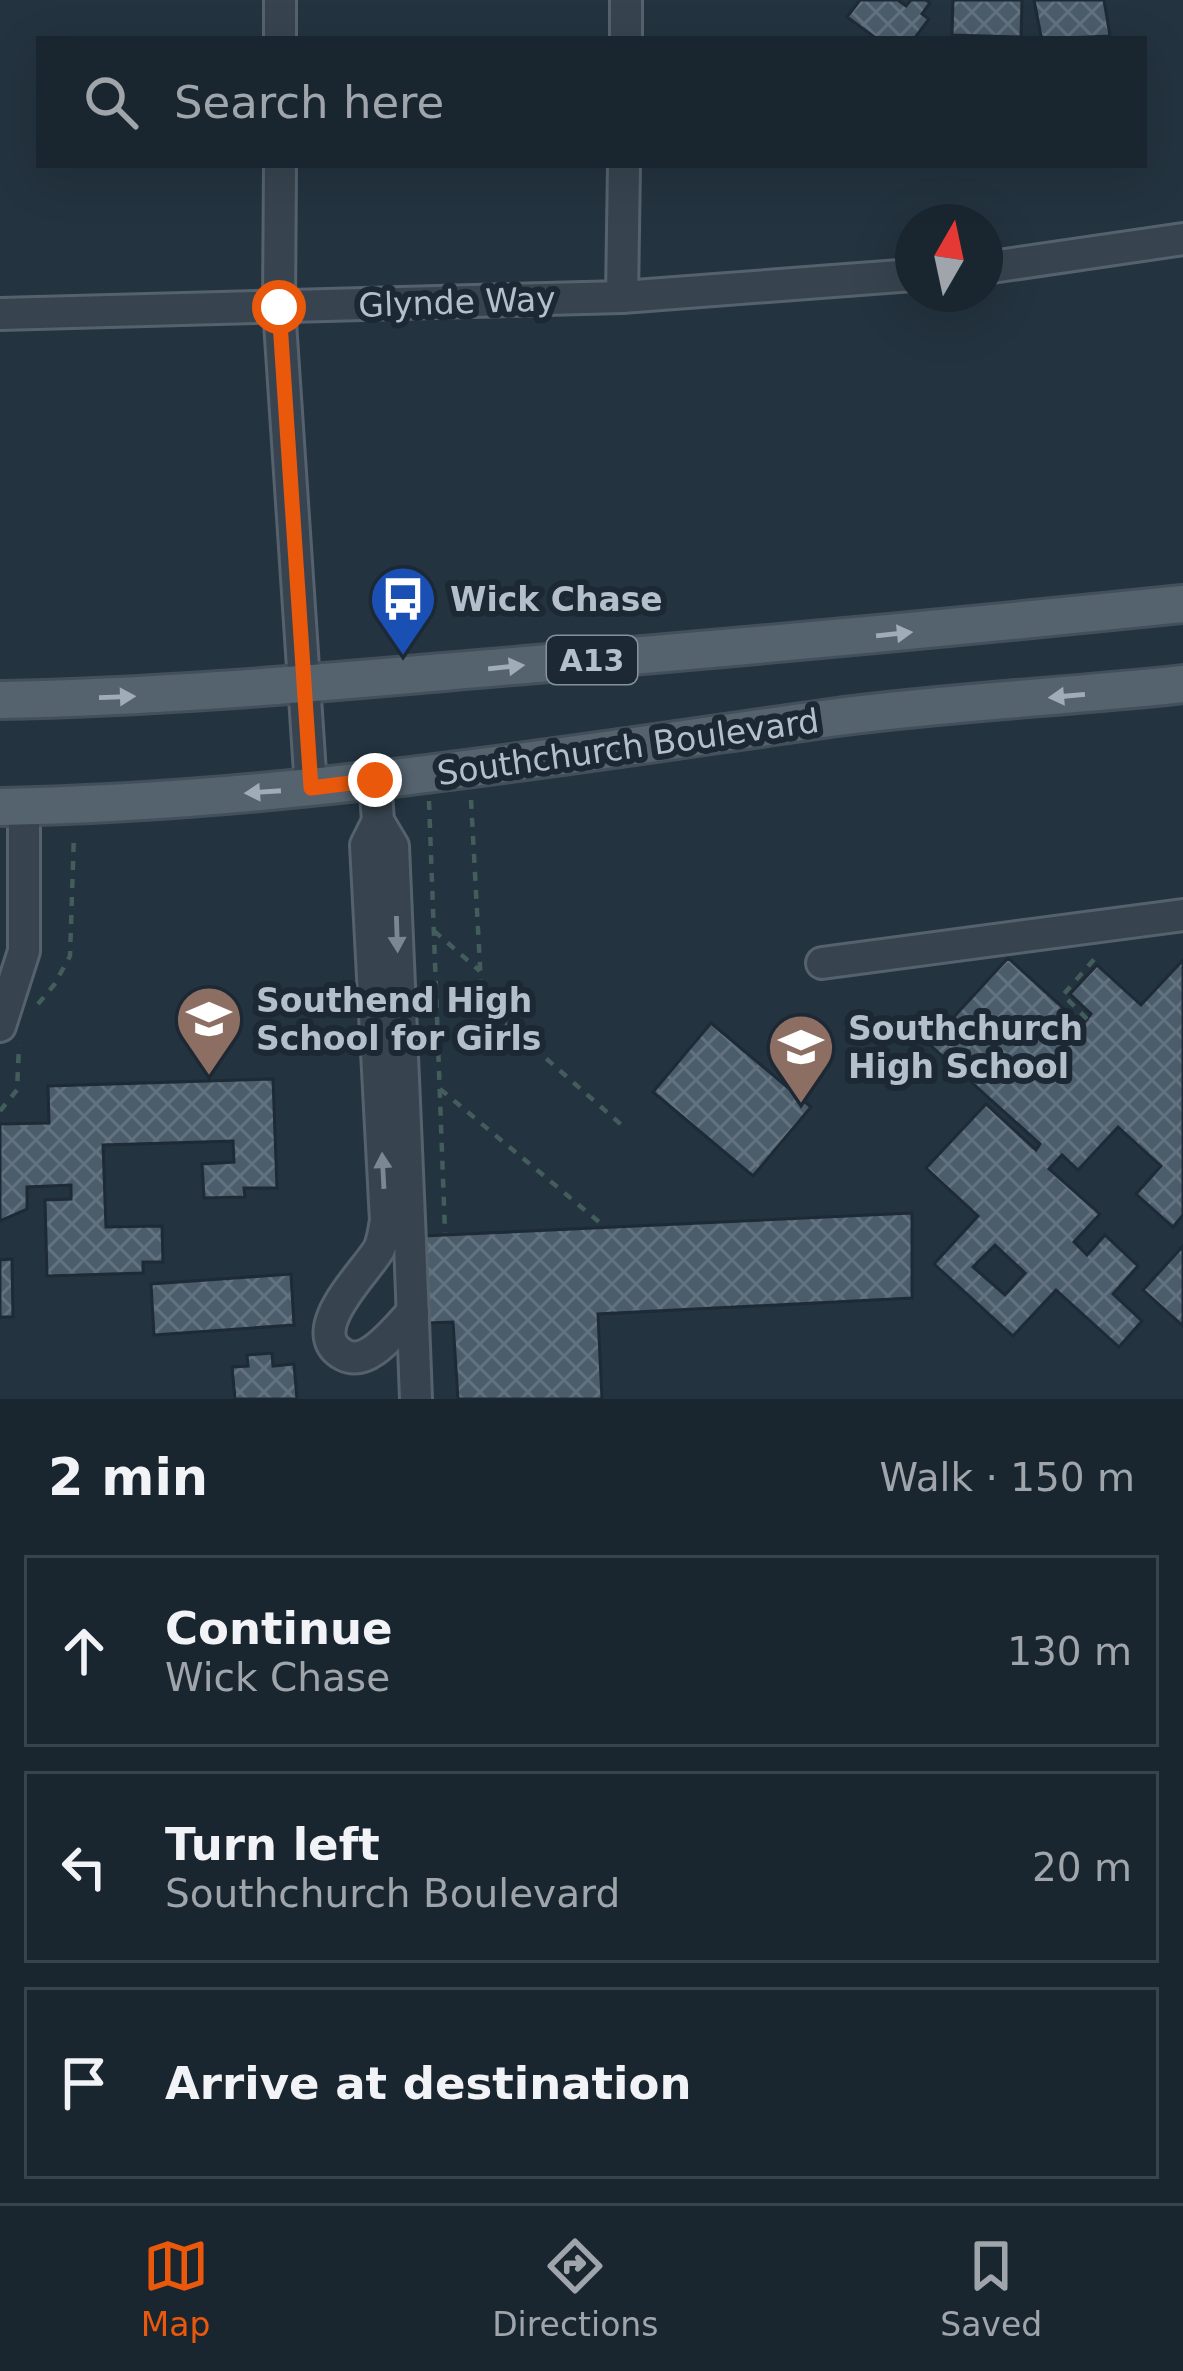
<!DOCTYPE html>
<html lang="en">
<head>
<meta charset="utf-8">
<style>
  body { margin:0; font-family:"DejaVu Sans",sans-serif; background:#27323b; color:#f1f3f6 }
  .compass { position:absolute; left:895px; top:204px; width:108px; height:108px; border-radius:50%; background:#1a262f; box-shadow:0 12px 48px #0002; rotate:9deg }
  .stop { position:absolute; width:36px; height:36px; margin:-27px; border:9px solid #ea580c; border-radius:50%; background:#fff }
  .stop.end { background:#ea580c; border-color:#fff; box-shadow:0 3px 12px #0008 }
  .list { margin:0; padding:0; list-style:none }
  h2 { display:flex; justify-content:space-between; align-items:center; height:156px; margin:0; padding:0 48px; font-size:51px }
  h2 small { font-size:39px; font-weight:400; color:#9fa5aa }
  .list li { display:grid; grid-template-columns:78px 1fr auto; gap:36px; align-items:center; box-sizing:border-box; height:192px; margin:0 24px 24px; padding:0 24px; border:3px solid #38434b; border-radius:0px }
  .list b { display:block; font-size:45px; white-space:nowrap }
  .list p { margin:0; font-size:39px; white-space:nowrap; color:#9fa5aa }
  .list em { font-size:39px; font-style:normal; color:#9fa5aa }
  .icon { flex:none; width:66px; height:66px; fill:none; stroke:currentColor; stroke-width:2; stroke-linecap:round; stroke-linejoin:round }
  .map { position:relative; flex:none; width:1183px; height:1399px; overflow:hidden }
  .search { position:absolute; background:#1a262f; box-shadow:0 12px 48px #0002; left:36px; right:36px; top:36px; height:132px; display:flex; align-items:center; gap:30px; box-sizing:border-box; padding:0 42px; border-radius:0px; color:#9fa5aa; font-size:45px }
  .sheet { height:804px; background:#1a262f }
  nav { display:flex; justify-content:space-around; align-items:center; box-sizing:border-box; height:168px; border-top:3px solid #38434b; background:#1a262f; font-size:33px; color:#9fa5aa }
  nav a { display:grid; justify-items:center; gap:6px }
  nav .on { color:#ea580c }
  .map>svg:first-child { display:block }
  .building { fill:url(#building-cross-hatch); stroke:#1e2b36; stroke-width:3; fill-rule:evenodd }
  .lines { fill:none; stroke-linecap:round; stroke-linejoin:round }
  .minor-casing { stroke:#55626d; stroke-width:36 }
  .major-casing { stroke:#43505b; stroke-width:42 }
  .path { stroke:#435c5c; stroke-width:4.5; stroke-dasharray:9 9; stroke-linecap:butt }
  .minor { stroke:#37444f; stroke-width:30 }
  .major { stroke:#55636f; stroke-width:36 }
  .oneway { fill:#a0adb8 }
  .oneway2 { fill:#7b8893 }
  .route { stroke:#ea580c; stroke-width:15 }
  .labels { text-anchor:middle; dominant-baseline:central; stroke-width:12; stroke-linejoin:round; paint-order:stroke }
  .shield { fill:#1c2934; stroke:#86929d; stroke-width:3 }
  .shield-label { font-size:30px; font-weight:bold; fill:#b3bfca }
  .street-label { font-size:33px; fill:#b3bfca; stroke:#1c2934 }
  .poi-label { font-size:33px; font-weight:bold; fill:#b3bfca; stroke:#1c2934; text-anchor:start }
</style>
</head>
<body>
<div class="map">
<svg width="1183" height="1399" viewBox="0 0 1183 1399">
  <defs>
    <pattern id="building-cross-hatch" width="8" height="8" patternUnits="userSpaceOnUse" patternTransform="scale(3)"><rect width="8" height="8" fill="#4b5c6b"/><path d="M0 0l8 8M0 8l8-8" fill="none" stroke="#63727f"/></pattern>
  </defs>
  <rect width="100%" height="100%" fill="#23333f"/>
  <g class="building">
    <polygon points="860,0 898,0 906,6 911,0 926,0 930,3 922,14 929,19 914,39 877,39 847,17"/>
    <polygon points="953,0 1022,0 1021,37 952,35"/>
    <polygon points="1034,0 1104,0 1110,36 1045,39 1041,36"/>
    <path d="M1008,958L1082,1025L1091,1014L1070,994L1097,965L1141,1005L1183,960V1215L1173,1227L1136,1194L1161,1166L1118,1127L1078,1170L1062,1155L1049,1169L1100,1214L1074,1242L1087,1255L1105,1235L1138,1266L1113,1294L1142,1321L1119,1347L1056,1290L1013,1336L934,1264L978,1216L926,1168L986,1104L1036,1150L1040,1144L929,1044ZM995,1245L1025,1273L1005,1295L973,1267Z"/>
    <polygon points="711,1023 811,1107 753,1176 653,1092"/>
    <polygon points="273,1079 277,1188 244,1188 245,1197 204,1198 202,1164 234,1162 233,1141 103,1145 106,1227 162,1226 163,1262 143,1262 143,1273 47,1276 45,1200 71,1199 71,1185 27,1187 27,1209 0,1221 0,1124 49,1123 48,1086"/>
    <polygon points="912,1213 912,1298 598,1314 602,1399 458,1399 453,1322 426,1323 423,1236"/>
    <polygon points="1183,1246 1183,1326 1143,1290"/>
    <polygon points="12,1259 13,1317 0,1317 0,1260"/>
    <polygon points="291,1274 294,1325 154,1335 151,1284"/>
    <polygon points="272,1353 273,1366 294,1364 297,1399 235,1399 232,1367 248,1366 247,1355"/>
  </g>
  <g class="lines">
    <g class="minor-casing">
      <g id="minor">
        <polyline points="280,39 280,0"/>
        <polyline points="626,39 626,0"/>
        <polyline points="280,165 279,307 311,788"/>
        <polyline points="985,268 1183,239"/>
        <polyline points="622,297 624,165"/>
        <polyline points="0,314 622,297 913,275"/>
        <polyline points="375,780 378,821 393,846 410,1242 386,1221 366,845 378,821"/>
        <polyline points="822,963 1183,915"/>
        <polyline points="0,1026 24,951 24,807"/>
        <path d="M386,1221C384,1230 383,1241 379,1249C366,1272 301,1332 344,1355C369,1368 397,1327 413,1312"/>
        <polyline points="410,1242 416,1399"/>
      </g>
    </g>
    <g class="major-casing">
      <g id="major">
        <path d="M0,700C180,697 358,679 537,664C753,646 968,626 1183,604"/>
        <path d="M0,807C280,802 554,757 830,718C947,702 1066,697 1183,684"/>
      </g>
    </g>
    <g class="path">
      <polyline points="471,800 482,1002 625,1128"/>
      <polyline points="429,801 445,1233"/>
      <polyline points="434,931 480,971"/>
      <polyline points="38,1004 54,985 70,956 74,834"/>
      <polyline points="1087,1019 1063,995 1097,956"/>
      <polyline points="440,1089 604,1226"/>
      <polyline points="0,1111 17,1090 19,1045"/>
    </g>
    <use href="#minor" class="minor"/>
    <use href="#major" class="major"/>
  </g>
  <defs><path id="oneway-solid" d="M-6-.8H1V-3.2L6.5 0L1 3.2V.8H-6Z" transform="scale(3)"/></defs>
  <g class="oneway">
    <use href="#oneway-solid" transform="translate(894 634) rotate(-6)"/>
    <use href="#oneway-solid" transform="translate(506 667) rotate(-6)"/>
    <use href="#oneway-solid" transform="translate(1067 696) rotate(175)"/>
    <use href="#oneway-solid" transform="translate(117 697) rotate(-2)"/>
    <use href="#oneway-solid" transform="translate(263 792) rotate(176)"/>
  </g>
  <g class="oneway2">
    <use href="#oneway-solid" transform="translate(397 934) rotate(88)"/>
    <use href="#oneway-solid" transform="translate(383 1171) rotate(-93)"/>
  </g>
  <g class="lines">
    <polyline class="route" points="279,307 311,788 375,780"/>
  </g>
  <defs>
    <g id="bus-pin" transform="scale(3.45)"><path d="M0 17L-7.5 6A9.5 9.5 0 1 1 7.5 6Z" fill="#1a4fb4" stroke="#1c2934"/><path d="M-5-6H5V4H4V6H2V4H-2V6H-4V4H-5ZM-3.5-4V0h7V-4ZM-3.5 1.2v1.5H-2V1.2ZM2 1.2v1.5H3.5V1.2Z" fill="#fff"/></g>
    <g id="school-pin" transform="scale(3.45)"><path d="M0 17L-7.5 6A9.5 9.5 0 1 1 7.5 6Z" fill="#8d6e63" stroke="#1c2934"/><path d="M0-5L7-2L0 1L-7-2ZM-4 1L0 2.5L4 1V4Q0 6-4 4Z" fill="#fff"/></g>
  </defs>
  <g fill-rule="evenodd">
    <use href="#bus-pin" x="403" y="599"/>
    <use href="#school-pin" x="209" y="1019"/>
    <use href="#school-pin" x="801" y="1047"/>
  </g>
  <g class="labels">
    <rect class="shield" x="547" y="636" width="90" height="48" rx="9"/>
    <g class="shield-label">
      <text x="592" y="660">A13</text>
    </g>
    <g class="street-label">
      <text transform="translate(457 302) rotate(-2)">Glynde Way</text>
      <text transform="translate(628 747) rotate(-8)">Southchurch Boulevard</text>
    </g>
    <g class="poi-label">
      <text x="450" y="599">Wick Chase</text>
      <text x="256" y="1000">Southend High<tspan x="256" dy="38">School for Girls</tspan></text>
      <text x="848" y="1028">Southchurch<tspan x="848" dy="38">High School</tspan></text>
    </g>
  </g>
</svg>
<svg class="compass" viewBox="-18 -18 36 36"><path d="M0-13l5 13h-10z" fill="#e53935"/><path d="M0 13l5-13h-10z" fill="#9fa5aa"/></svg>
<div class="stop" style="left:279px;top:307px"></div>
<div class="stop end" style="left:375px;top:780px"></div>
<div class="search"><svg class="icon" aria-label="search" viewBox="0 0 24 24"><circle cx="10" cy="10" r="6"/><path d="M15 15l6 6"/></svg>Search here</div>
</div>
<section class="sheet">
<h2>2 min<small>Walk · 150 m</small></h2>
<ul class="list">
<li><svg class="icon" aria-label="ahead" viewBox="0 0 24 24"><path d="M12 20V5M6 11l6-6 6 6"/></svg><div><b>Continue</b><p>Wick Chase</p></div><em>130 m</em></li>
<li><svg class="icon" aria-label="left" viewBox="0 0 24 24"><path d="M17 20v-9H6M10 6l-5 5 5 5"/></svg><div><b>Turn left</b><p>Southchurch Boulevard</p></div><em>20 m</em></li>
<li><svg class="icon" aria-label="arrive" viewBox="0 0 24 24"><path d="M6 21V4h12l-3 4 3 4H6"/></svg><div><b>Arrive at destination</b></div></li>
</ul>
</section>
<nav>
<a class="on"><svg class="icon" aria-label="map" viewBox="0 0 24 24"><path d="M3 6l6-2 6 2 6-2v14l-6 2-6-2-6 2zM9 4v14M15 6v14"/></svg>Map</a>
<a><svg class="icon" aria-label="directions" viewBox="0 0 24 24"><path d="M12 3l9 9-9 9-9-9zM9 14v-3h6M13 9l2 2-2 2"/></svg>Directions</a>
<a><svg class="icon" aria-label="saved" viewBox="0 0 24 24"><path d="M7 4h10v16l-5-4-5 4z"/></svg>Saved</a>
</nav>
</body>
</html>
